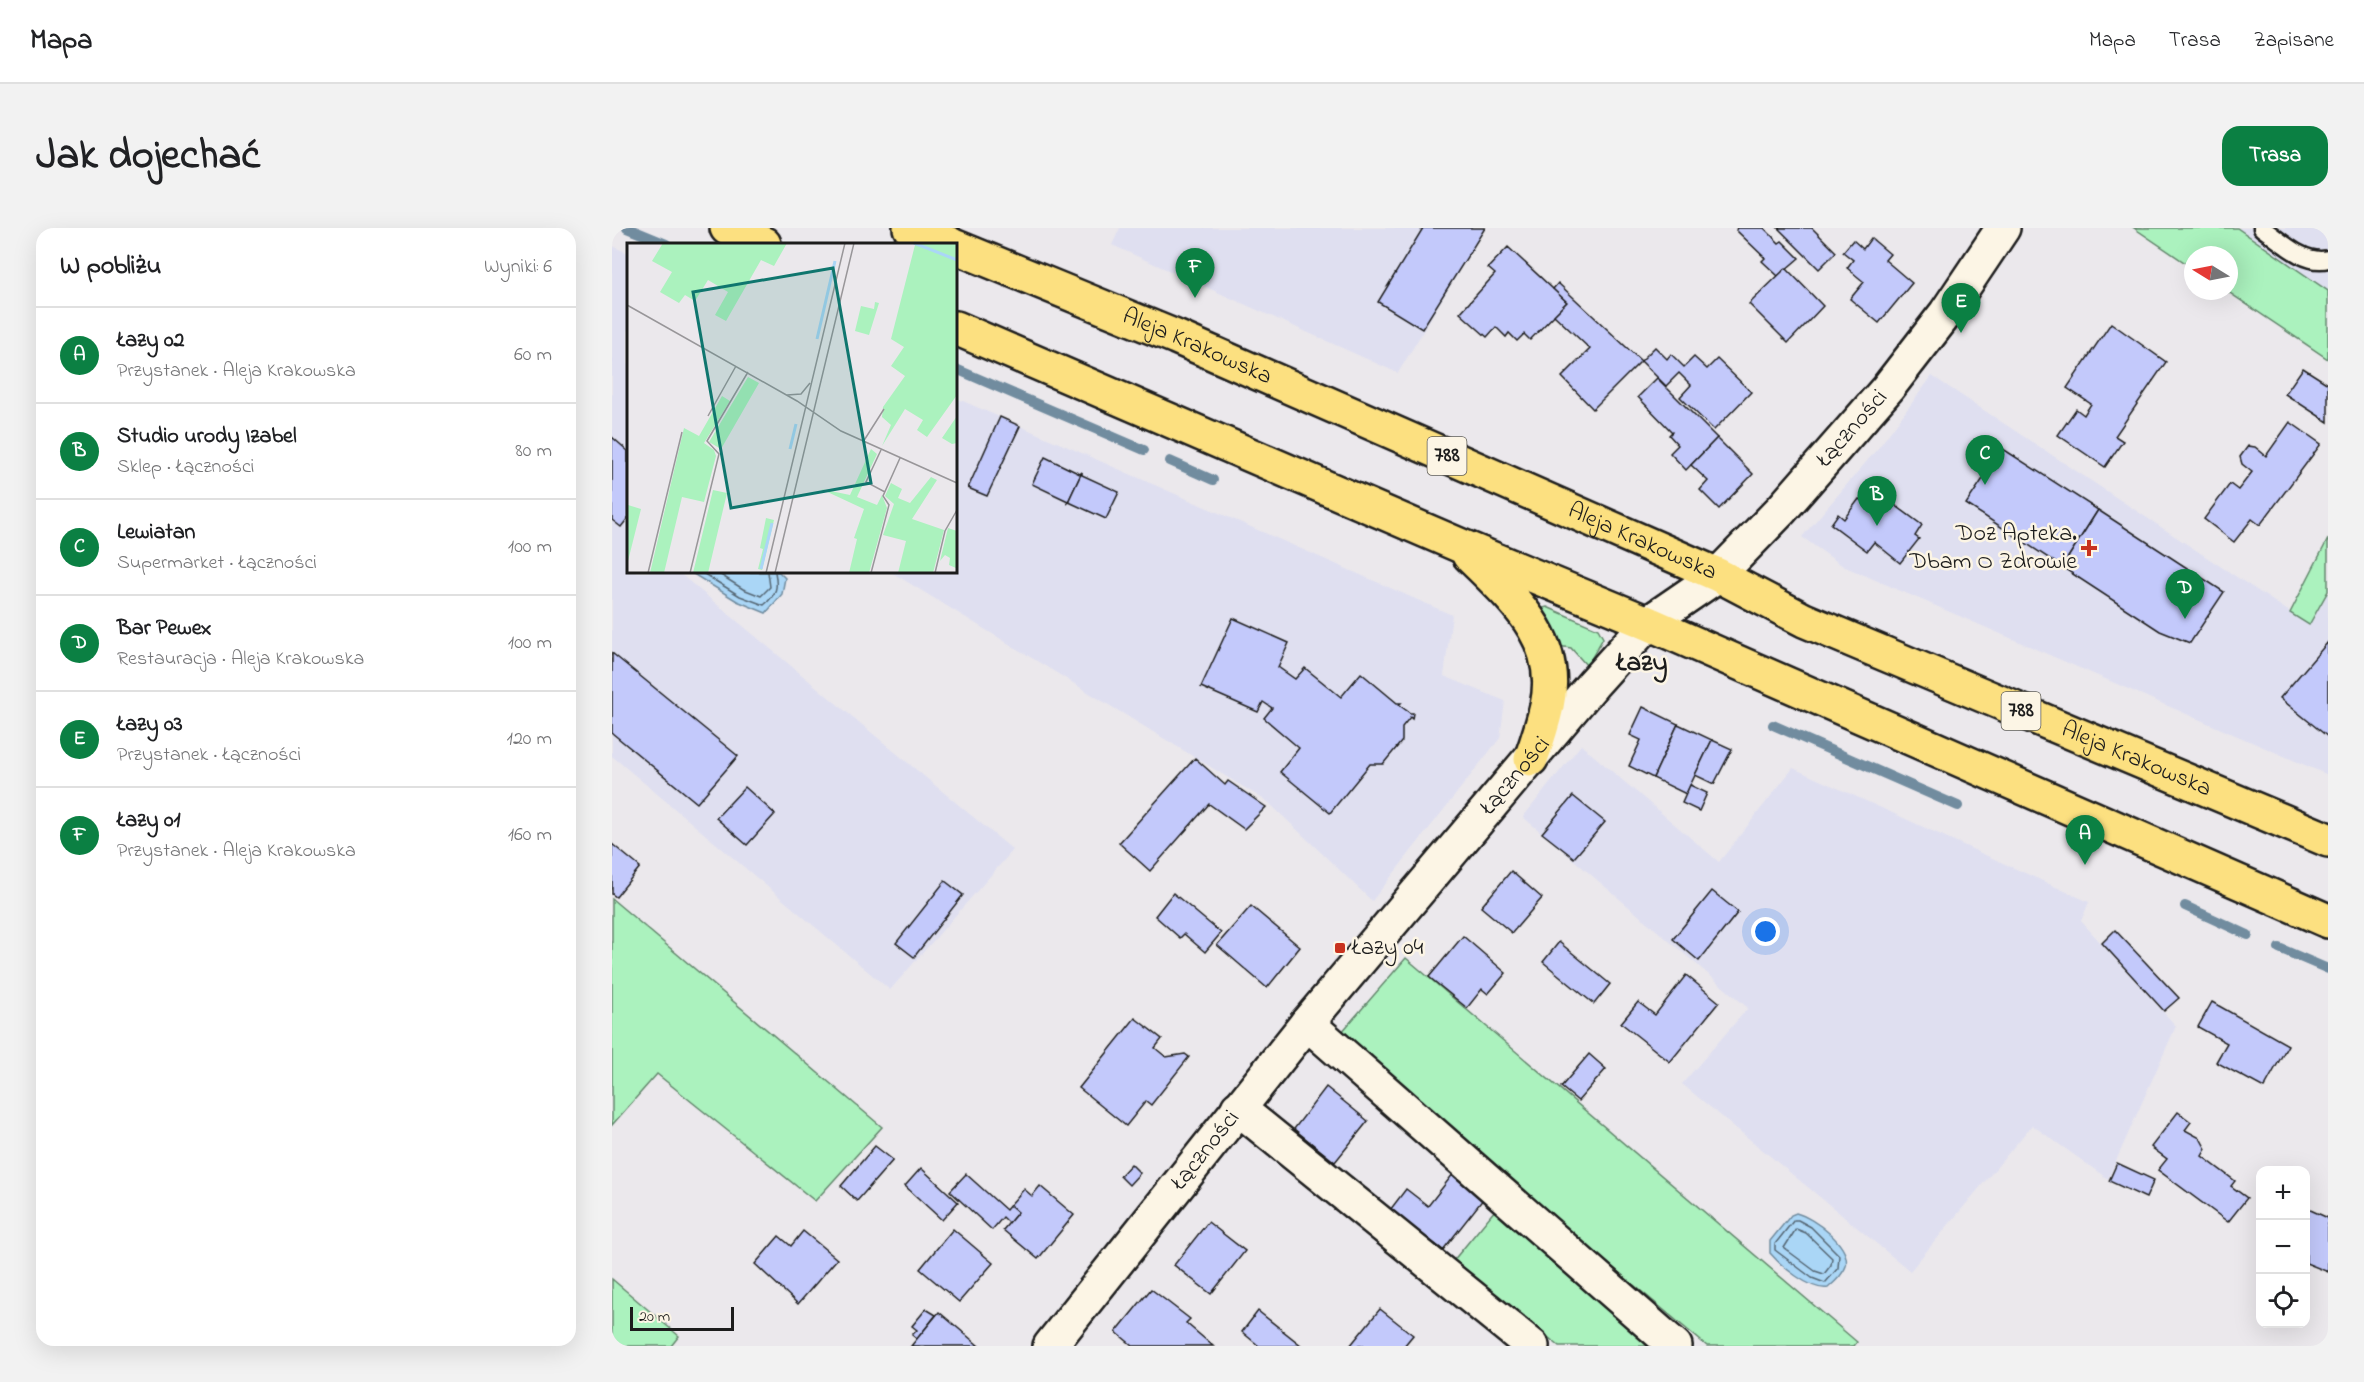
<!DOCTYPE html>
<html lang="pl">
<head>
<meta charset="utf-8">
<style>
  body { margin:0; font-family:"Indie Flower",sans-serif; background:#f2f2f2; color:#202124 }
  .controls { position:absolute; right:18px; bottom:18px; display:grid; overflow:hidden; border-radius:12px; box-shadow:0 6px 24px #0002 }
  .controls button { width:54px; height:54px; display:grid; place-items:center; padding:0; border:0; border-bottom:2px solid #e0e0e0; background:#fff; color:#202124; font:30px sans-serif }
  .compass { position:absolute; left:1572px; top:18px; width:54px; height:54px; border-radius:50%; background:#fff; box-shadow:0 6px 24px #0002; rotate:280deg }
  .scale { position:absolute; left:18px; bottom:15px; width:104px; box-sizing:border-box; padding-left:6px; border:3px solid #1c1c1c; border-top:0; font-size:16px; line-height:21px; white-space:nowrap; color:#1c1c1c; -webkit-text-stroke:4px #fcf5e5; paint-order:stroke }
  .you { position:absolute; left:1154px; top:704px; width:21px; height:21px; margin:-15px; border:4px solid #fff; border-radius:50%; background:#1a73e8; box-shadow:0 0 0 9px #1a73e833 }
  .badge { display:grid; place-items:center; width:39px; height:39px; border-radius:50%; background:#0b8043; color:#fff; font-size:20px; font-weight:700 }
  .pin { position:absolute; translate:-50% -50px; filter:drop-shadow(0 2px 3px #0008) }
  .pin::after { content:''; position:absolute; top:32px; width:21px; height:18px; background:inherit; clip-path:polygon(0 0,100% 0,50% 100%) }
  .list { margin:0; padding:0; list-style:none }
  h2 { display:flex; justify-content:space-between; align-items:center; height:78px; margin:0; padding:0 24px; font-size:26px }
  h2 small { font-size:20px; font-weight:400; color:#757577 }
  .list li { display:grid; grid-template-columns:39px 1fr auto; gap:18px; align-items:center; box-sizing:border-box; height:96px; padding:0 24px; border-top:2px solid #e0e0e0 }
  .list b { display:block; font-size:22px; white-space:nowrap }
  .list p { margin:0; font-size:20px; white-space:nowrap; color:#757577 }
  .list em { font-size:20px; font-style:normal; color:#757577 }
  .icon { flex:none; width:33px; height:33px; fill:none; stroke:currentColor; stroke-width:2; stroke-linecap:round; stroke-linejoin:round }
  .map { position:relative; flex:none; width:1716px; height:1118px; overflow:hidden; border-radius:18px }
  header { display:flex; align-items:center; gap:36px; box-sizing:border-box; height:84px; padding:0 30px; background:#fff; border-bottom:2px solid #e0e0e0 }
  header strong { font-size:28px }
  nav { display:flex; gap:33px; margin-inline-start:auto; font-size:21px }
  .intro { display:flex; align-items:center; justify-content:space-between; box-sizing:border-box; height:144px; padding:0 36px }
  h1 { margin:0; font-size:42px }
  .button { padding:15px 27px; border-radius:18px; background:#0b8043; color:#fff; font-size:21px; font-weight:700 }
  main { display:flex; gap:36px; padding:0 36px }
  aside { flex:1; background:#fff; border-radius:18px; box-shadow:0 6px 24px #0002 }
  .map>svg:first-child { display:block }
  .built { fill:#dfdff0 }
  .green { fill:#abf2be; stroke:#64876d; stroke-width:1.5 }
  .water { fill:#aad6f6; stroke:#718c9f; stroke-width:1.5 }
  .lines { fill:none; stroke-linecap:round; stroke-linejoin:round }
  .shore { stroke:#556673; stroke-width:1.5 }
  .stream { stroke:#718c9f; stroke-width:10 }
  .building { fill:#c3c9fb; stroke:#1c1c1c; stroke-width:1.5 }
  .lane-casing { stroke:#1c1c1c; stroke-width:21 }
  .street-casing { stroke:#1c1c1c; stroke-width:38 }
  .secondary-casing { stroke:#1c1c1c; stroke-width:38 }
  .primary-casing { stroke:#1c1c1c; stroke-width:38 }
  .lane { stroke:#fcf5e5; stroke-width:16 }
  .street { stroke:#fcf5e5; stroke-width:33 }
  .secondary { stroke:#fcf5e5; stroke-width:33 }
  .primary { stroke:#fce080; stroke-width:33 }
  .poi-dot { fill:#c8321e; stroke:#fcf5e5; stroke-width:2 }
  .labels { text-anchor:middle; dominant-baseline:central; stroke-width:5; stroke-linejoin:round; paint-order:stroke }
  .shield { fill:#fcf5e5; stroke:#5f5d58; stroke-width:1.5 }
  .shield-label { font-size:22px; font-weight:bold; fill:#1c1c1c }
  .street-label { font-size:24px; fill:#1c1c1c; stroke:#fcf5e5 }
  .poi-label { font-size:24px; fill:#1c1c1c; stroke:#fcf5e5; text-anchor:end }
  .quarter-label { font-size:27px; font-weight:bold; fill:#1c1c1c; stroke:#fcf5e5 }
  .inset-river { fill:none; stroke:#aad6f6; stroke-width:3 }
  .inset-road { fill:none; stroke:#989699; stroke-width:1.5 }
  .view { fill:#0f766e; fill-opacity:0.15; stroke:#0f766e; stroke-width:3 }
  .inset-edge { fill:none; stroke:#1c1c1c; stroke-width:3 }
</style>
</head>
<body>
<header>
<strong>Mapa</strong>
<nav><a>Mapa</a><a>Trasa</a><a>Zapisane</a></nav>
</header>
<div class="intro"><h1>Jak dojechać</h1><a class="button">Trasa</a></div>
<main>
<aside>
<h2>W pobliżu<small>Wyniki: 6</small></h2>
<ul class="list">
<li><span class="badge">A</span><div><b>Łazy 02</b><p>Przystanek · Aleja Krakowska</p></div><em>60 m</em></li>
<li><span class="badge">B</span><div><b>Studio urody Izabel</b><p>Sklep · Łączności</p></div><em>80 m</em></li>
<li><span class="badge">C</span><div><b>Lewiatan</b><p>Supermarket · Łączności</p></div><em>100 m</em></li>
<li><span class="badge">D</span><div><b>Bar Pewex</b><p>Restauracja · Aleja Krakowska</p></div><em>100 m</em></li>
<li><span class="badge">E</span><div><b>Łazy 03</b><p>Przystanek · Łączności</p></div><em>120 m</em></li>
<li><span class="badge">F</span><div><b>Łazy 01</b><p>Przystanek · Aleja Krakowska</p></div><em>160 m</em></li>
</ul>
</aside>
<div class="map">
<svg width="1716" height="1118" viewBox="0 0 1716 1118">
  <rect width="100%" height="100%" fill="#ebe8ec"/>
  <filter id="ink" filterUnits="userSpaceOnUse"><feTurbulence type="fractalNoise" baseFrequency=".0167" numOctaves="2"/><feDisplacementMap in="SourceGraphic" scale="12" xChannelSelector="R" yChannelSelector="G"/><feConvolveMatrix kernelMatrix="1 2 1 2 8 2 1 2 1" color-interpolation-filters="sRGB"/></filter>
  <g filter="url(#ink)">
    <g class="built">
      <polygon points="508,0 873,0 786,145 500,17"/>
      <polygon points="1625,0 1716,0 1716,63"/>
      <polygon points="0,18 16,25 16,344 66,344 401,622 278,762 0,528"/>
      <polygon points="1320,148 1696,396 1716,363 1716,547 1231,338 1190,309 1267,219"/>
      <polygon points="344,170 840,387 832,448 893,473 888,510 760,673 656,574 279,344 344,344"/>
      <polygon points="969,517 1107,634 1181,540 1477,674 1469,693 1564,798 1496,951 1420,897 1298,1043 1070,856 1136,780 911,589"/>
    </g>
    <g class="green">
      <polygon points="1522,0 1625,0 1716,63 1716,131 1615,63 1617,27 1581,27 1581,40"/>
      <polygon points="1716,311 1716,363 1697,397 1678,385"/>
      <polygon points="935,379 986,401 991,410 975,438 959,420 946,418 927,381"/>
      <polygon points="0,671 270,899 203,973 45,846 0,897"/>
      <polygon points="794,730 1245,1114 1242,1118 1095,1118 903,958 729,805"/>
      <polygon points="888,976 1050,1118 947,1118 841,1033"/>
      <polygon points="0,1051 67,1108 59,1118 0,1118"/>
    </g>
    <g class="water">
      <polygon points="78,344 167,344 173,350 170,366 154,385 125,373"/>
      <path d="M1184,985C1202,990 1239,1017 1234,1038C1231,1047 1223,1054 1216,1060C1199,1063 1169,1038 1158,1025V1013L1179,987Z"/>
    </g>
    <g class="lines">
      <g class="shore">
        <path d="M89,344L128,368L152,377C165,366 166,359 163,344"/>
        <polyline points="104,344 131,361 149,368 158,359 156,344"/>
        <polygon points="1182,992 1186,992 1199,999 1227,1027 1226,1040 1213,1055 1200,1050 1163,1022 1163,1016"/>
        <polygon points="1184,1001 1194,1005 1220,1030 1219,1037 1212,1046 1203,1043 1172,1020"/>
      </g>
      <g class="stream">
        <polyline points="15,0 54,16"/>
        <polyline points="344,141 532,222"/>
        <polyline points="558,233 601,252"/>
        <polyline points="1161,497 1346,578"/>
        <polyline points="1573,678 1636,707"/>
        <polyline points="1667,720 1716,741"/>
      </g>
    </g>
    <g class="building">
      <polygon points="811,0 873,0 810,101 766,74"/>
      <polygon points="1125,0 1152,0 1167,15 1170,13 1187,30 1166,48 1150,33 1153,30 1124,2"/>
      <polygon points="1166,0 1200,0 1224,24 1207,41"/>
      <polygon points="1259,10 1278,26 1273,32 1300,55 1267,95 1238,71 1252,54 1235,40 1241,32 1231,24 1241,12 1251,21"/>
      <polygon points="896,19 955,74 918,112 912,106 905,113 897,105 894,109 884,99 875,109 848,85 883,46 876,40"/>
      <polygon points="1174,40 1211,78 1176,115 1137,76"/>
      <polygon points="946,55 1029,133 981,181 950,149 978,121 942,87 955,74 941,61"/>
      <polygon points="1499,95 1554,134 1503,208 1511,213 1493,239 1446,207 1464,181 1472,187 1479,176 1455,160"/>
      <polygon points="1043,119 1055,131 1059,126 1072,139 1082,129 1095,141 1105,131 1139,164 1102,202 1068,169 1079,157 1067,145 1054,158 1029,133"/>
      <polygon points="1691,140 1716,156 1716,194 1673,166"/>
      <polygon points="1045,150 1105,210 1074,242 1058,225 1066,217 1057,207 1060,204 1026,169"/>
      <polygon points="388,189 408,198 375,268 356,260"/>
      <polygon points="1678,194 1709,216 1648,297 1640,291 1622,314 1592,291 1618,256 1626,262 1640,244 1630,236 1628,229 1636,218 1643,219 1654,228"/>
      <polygon points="0,209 16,223 16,290 9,299 0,292"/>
      <polygon points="1105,210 1141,246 1107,281 1088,262 1096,253 1079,237"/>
      <polygon points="1391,221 1486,282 1450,339 1354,276"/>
      <polygon points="433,229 468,246 470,244 455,276 456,273 420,256"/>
      <polygon points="470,244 470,247 507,264 494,291 457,274 455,276"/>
      <polygon points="1260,260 1310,297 1303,308 1307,311 1288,335 1262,314 1255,323 1219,296 1226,286 1232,291 1247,271 1249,272"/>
      <polygon points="1486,282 1612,364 1578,415 1548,403 1450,339"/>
      <polygon points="621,390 677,415 666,439 683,451 693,440 729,469 749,445 785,475 789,475 787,477 798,485 801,485 800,491 798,489 790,499 790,513 771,536 758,536 718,585 668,544 687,520 652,490 660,480 651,474 646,484 589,459"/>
      <polygon points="1716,414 1716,509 1668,470"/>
      <polygon points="0,425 126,528 85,575 0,505"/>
      <polygon points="1031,479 1066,496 1041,550 1017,538 1029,512 1018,507"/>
      <polygon points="1066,496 1100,512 1074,566 1041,550"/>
      <polygon points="1100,512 1120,521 1102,556 1083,547"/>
      <polygon points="583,530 613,557 616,553 654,579 632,601 597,576 538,643 507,615"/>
      <polygon points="1078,557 1095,565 1087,583 1070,575"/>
      <polygon points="133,559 163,586 135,617 104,590"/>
      <polygon points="961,568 993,594 962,630 930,605"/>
      <polygon points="0,616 28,639 4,669 0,666"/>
      <polygon points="899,643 930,670 900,705 869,679"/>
      <polygon points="333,653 351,667 302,729 284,715"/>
      <polygon points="1100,663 1126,684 1087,733 1061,711"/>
      <polygon points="561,665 609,705 593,724 572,706 568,710 543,688"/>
      <polygon points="639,678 688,719 655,760 605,717"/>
      <polygon points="1503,702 1567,770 1552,783 1490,715"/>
      <polygon points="851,708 894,745 876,766 870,761 855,780 817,749"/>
      <polygon points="947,714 998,756 982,776 931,734"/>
      <polygon points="1074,747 1107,774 1058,834 1009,795 1026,774 1043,787"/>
      <polygon points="1600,774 1676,817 1652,860 1604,834 1615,815 1586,799"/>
      <polygon points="523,790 550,811 543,820 554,829 573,826 577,829 539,877 534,873 514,898 467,860"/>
      <polygon points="977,826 994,841 966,873 949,859"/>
      <polygon points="714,859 756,893 723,934 682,901"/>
      <polygon points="1566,884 1579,894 1573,902 1588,910 1594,921 1590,928 1623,953 1619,958 1635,970 1616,994 1546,942 1555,931 1539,919"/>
      <polygon points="263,918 281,932 245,973 229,958"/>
      <polygon points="1505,935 1542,952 1534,970 1497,953"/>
      <polygon points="519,936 528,945 517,957 508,948"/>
      <polygon points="309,940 346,974 330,992 293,958"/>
      <polygon points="845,941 876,965 831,1022 778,982 794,961 816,978"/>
      <polygon points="354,946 394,982 398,977 406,984 397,995 391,989 380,1002 338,963"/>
      <polygon points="428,958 462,987 426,1031 391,1002 406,984 398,977 412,961 420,968"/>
      <polygon points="1694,980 1716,990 1716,1044 1694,1035"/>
      <polygon points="596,994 633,1023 599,1066 562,1037"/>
      <polygon points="341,1001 381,1035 347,1074 308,1041"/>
      <polygon points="191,1003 225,1031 186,1076 143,1036 167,1008 179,1018"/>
      <polygon points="539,1061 578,1091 574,1095 601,1118 521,1118 504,1104"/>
      <polygon points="314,1081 324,1087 305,1111 300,1107 305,1102 300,1098"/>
      <polygon points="768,1081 801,1107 792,1118 738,1118"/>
      <polygon points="646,1083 690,1118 647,1118 630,1104"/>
      <polygon points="327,1084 367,1118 299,1118"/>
    </g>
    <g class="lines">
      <g class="lane-casing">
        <path id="lane" d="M1650,0C1669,13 1692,37 1716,31"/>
      </g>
      <g class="street-casing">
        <g id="street">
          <polyline points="695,795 1063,1118"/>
          <polyline points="626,880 920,1118"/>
        </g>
      </g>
      <g class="secondary-casing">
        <g id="secondary">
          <path id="s1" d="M438,1118L695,795L981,456L1036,395L1106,347L1170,281L1275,161L1334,85L1391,0"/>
        </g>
      </g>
      <g class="primary-casing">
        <g id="primary">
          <polyline points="115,0 152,16"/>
          <polyline points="298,0 338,16"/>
          <path id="s2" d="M344,19L564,109L1106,347L1192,392L1716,612"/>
          <polyline points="344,100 847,317 1036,395 1716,693"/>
          <path d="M857,327C899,369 950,410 935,478C931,496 925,514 919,531"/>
        </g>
      </g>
      <use href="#lane" class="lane"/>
      <use href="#street" class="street"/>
      <use href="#secondary" class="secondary"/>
      <use href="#primary" class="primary"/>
    </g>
  </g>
  <g class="poi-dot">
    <path d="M1474 311h6v6h6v6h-6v6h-6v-6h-6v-6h6z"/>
    <rect x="722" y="714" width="12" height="12" rx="3"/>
  </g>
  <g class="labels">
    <g class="shield">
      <rect x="815.5" y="209" width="39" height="38" rx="4.5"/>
      <rect x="1389.5" y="464" width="39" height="38" rx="4.5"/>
    </g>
    <g class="shield-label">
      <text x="835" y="228">788</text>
      <text x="1409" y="483">788</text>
    </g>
    <g class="street-label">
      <text stroke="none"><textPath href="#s2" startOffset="261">Aleja Krakowska</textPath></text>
      <text stroke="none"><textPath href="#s1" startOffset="1222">Łączności</textPath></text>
      <text stroke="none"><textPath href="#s2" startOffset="747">Aleja Krakowska</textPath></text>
      <text stroke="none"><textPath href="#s2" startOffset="1287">Aleja Krakowska</textPath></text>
      <text stroke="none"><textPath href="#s1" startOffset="736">Łączności</textPath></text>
      <text stroke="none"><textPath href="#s1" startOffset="250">Łączności</textPath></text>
    </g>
    <g class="poi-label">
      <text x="1465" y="306">Doz Apteka.<tspan x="1465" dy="28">Dbam O Zdrowie</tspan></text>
      <text x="740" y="720" text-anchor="start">Łazy 04</text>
    </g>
    <g class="quarter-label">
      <text x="1030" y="435">Łazy</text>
    </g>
  </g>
  <g transform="translate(15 15)">
    <rect width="330" height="330" fill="#ebe8ec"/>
    <path d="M36,0H160L147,23L134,17L99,78L88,72L101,49L81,37L68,58L58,52L52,60L33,49L45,29L25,18ZM285,0H330V152L300,194L290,187L296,177L278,166L255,203L264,182L255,174L256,164L278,133L264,123L277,104L264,96L288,2ZM248,59L252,60L242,92L228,88L234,63L247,66ZM121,134L132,140L94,206L82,199ZM95,153L103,158L77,200L87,207L89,213L77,259L55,254L37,330H23L57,185L72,193ZM330,173V200L325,201L315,195ZM244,206L250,211L230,254L250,262L255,252L260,265L242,330H222L230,296L227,295L237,266L194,246L223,252ZM304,234L310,237L285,276L317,287L306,330H271L279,298L256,292L267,261L258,253L264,240L275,246L271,255L283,260ZM86,247L100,250L81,330H66ZM1,262L14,266L0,322V264ZM139,275L147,277L135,327L131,326L136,306L133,305ZM321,285L330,288V330L329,325L322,322L323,315L318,312L313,318Z" fill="#abf2be"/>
    <path class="inset-river" d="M287,0L330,17M190,96L208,18M163,206L169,181M134,326L145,280"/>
    <path class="inset-road" d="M0,62L170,158L214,188L330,240M160,152L174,151L183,140M81,173L109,123M236,199L257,166M254,207L239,239L258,249M21,330L55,189M63,330L92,211L80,198L121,129M139,330L218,0M148,330L227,0M244,330L262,262L256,253L273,215M308,330L318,288L330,267"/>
    <path class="view" d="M206,25L244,240L104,265L66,49Z"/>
    <rect width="330" height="330" class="inset-edge"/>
  </g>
</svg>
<div class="controls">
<button>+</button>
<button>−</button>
<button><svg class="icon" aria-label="locate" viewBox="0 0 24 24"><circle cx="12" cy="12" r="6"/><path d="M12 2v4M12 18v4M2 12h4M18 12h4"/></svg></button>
</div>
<svg class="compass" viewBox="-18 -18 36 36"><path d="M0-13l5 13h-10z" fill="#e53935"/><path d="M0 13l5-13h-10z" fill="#757577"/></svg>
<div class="scale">20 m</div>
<div class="you"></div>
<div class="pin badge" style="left:1473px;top:637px">A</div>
<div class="pin badge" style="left:1265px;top:298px">B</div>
<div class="pin badge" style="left:1373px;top:257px">C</div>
<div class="pin badge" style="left:1573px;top:391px">D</div>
<div class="pin badge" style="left:1349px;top:105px">E</div>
<div class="pin badge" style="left:583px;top:70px">F</div>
</div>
</main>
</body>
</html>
